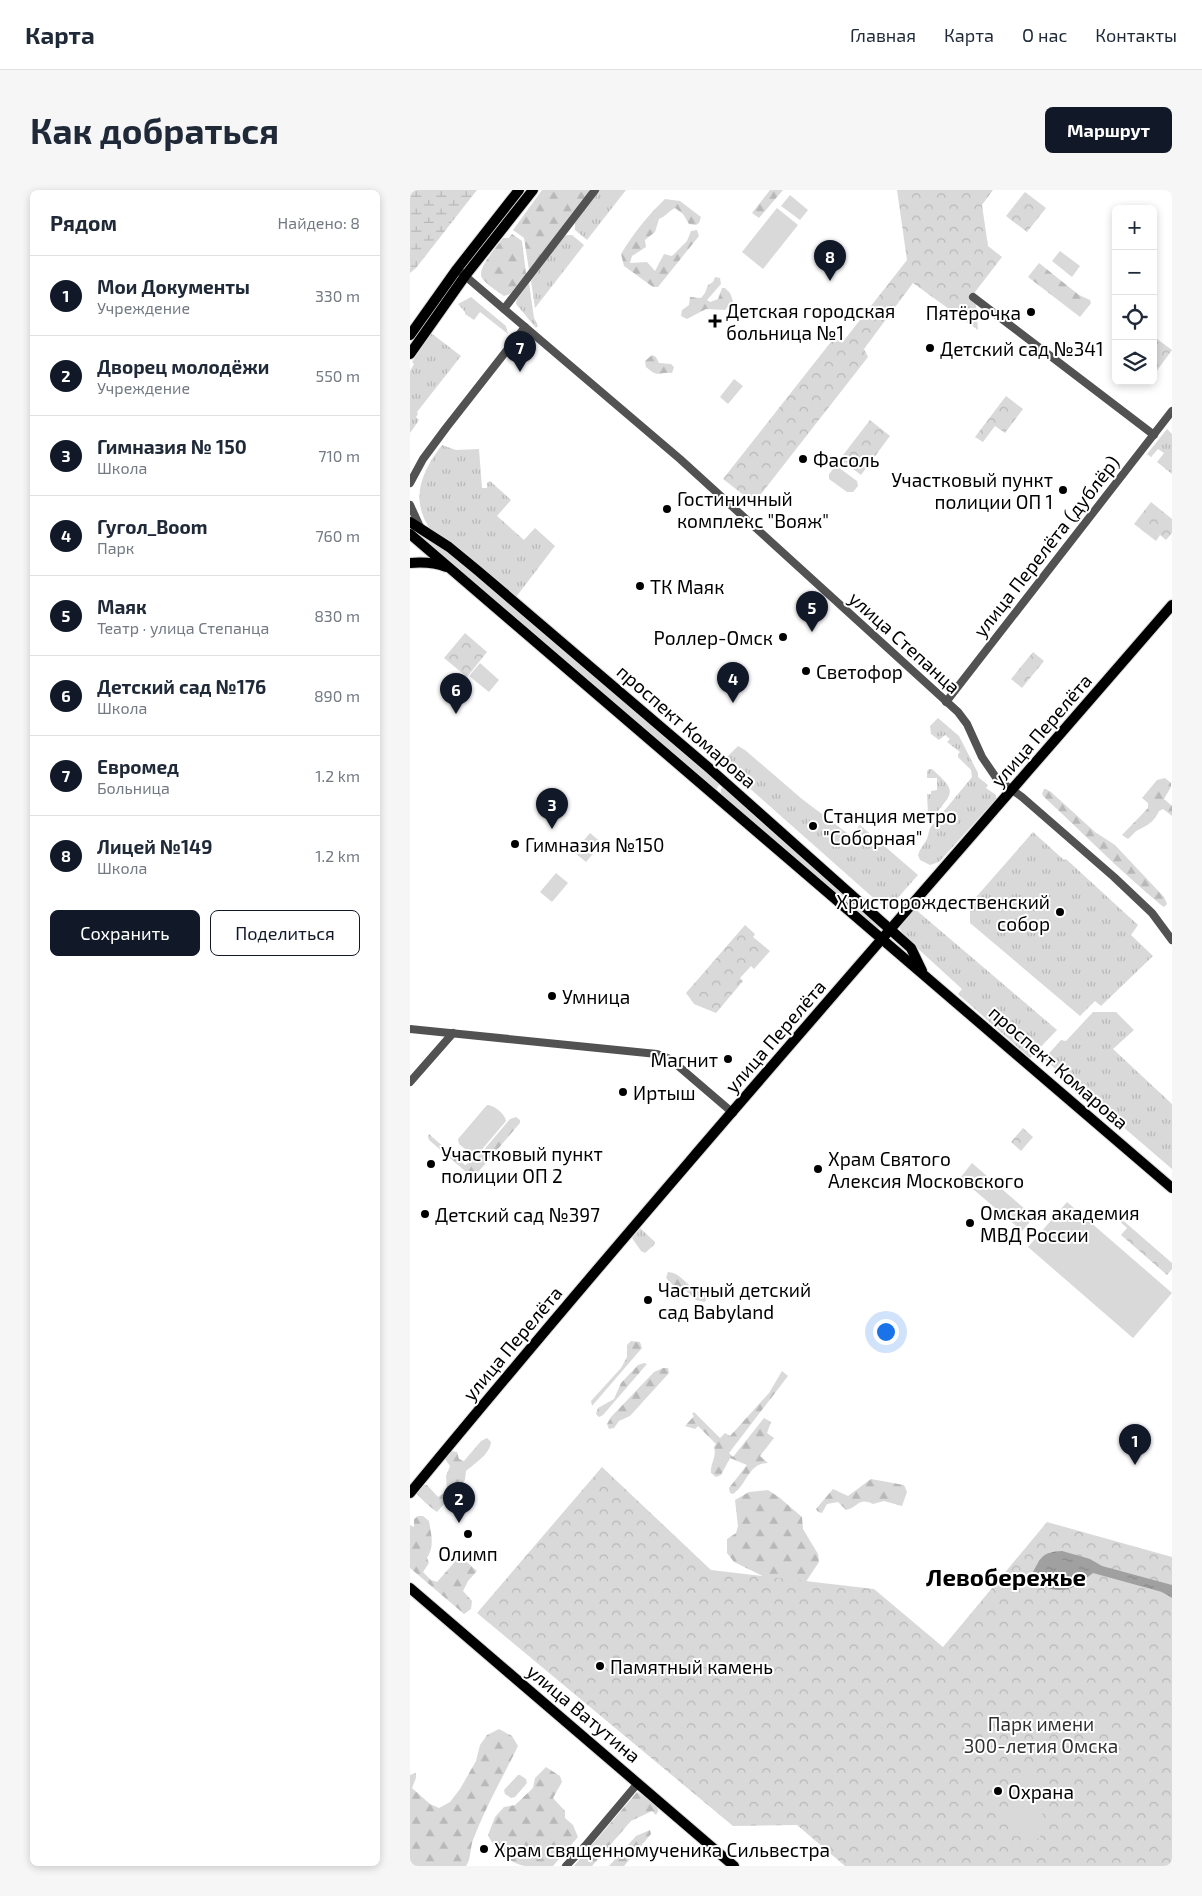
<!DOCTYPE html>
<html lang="ru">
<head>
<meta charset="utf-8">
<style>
  body { margin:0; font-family:"Exo 2",sans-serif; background:#f6f6f7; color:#1f2937 }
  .controls { position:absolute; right:15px; top:15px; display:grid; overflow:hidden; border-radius:8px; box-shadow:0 2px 8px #0003 }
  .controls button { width:45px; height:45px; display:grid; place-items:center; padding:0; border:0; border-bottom:1px solid #e0e1e3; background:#fff; color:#1f2937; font:25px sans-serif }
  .you { position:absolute; left:475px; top:1141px; width:18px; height:18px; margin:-12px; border:4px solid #fff; border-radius:50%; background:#1a73e8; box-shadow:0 0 0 8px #1a73e833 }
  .badge { display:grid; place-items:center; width:32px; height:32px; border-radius:50%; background:#111827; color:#fff; font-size:16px; font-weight:700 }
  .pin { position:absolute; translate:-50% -41px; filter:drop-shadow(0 1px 2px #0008) }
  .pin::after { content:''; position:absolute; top:26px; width:18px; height:15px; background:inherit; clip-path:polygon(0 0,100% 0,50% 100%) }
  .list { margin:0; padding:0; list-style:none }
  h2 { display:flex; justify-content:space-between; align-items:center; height:65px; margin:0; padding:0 20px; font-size:21px }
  h2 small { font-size:16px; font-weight:400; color:#747a83 }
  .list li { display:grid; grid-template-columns:32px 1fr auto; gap:15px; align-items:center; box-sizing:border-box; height:80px; padding:0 20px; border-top:1px solid #e0e1e3 }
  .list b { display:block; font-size:19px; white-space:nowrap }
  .list p { margin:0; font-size:16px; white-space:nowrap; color:#747a83 }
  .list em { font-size:16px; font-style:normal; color:#747a83 }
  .actions { display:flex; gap:10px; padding:15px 20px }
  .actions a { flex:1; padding:11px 0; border:1px solid #111827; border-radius:8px; text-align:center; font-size:18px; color:#111827 }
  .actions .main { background:#111827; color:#fff }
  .icon { flex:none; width:28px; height:28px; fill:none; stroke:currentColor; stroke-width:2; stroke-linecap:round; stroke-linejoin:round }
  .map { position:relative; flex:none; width:762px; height:1676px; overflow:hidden; border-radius:8px }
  header { display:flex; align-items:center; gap:30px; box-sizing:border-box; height:70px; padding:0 25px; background:#fff; border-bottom:1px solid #e0e1e3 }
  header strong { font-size:24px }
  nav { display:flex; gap:28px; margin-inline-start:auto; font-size:18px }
  .intro { display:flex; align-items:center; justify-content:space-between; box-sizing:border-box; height:120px; padding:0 30px }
  h1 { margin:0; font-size:35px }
  .button { padding:12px 22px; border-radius:8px; background:#111827; color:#fff; font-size:18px; font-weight:700 }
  main { display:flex; gap:30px; padding:0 30px }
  aside { flex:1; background:#fff; border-radius:8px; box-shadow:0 2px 8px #0003 }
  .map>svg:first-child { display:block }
  .grass { fill:url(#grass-tufts) }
  .forest { fill:url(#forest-firs) }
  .wetland { fill:url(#wetland-marsh) }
  .park { fill:url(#park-crowns) }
  .pitch { fill:#d9d9d9 }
  .water { fill:url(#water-ripples) }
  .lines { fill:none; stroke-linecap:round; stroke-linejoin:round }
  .major-casing { stroke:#dbdbdb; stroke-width:12 }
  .minor { stroke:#525252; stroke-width:8 }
  .major { stroke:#000; stroke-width:10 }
  .poi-dot { fill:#000; stroke:#fff; stroke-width:2 }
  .labels { text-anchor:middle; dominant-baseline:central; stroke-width:4; stroke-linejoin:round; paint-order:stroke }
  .poi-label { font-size:19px; fill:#000; stroke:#fff; text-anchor:start }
  .street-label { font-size:19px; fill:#000; stroke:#fff }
  .park-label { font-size:19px; fill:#303030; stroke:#fff }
  .district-label { font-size:24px; font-weight:bold; fill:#000; stroke:#fff }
</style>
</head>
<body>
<header>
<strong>Карта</strong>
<nav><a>Главная</a><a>Карта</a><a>О нас</a><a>Контакты</a></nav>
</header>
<div class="intro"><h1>Как добраться</h1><a class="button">Маршрут</a></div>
<main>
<aside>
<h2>Рядом<small>Найдено: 8</small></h2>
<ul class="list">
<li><span class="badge">1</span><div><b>Мои Документы</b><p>Учреждение</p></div><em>330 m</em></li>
<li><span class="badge">2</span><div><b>Дворец молодёжи</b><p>Учреждение</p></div><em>550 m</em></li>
<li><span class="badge">3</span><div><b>Гимназия № 150</b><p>Школа</p></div><em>710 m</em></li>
<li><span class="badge">4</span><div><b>Гугол_Boom</b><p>Парк</p></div><em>760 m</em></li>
<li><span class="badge">5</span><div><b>Маяк</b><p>Театр · улица Степанца</p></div><em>830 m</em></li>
<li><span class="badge">6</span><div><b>Детский сад №176</b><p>Школа</p></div><em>890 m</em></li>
<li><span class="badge">7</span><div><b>Евромед</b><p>Больница</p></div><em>1.2 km</em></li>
<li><span class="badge">8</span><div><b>Лицей №149</b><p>Школа</p></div><em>1.2 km</em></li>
</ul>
<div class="actions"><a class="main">Сохранить</a><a>Поделиться</a></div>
</aside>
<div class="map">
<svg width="762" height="1676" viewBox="0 0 762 1676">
  <defs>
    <pattern id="grass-tufts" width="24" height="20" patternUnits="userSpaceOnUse" patternTransform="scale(1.25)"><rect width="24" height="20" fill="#d9d9d9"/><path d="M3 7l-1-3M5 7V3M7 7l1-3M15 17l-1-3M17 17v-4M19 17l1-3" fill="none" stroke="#b8b8b8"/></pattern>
    <pattern id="forest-firs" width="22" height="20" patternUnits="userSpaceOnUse" patternTransform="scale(1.25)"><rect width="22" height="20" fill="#d9d9d9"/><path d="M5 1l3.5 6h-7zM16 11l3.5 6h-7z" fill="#b8b8b8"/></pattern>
    <pattern id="wetland-marsh" width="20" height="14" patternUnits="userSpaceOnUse" patternTransform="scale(1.25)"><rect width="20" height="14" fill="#d9d9d9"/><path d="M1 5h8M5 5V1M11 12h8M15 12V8" fill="none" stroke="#b8b8b8"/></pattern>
    <pattern id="park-crowns" width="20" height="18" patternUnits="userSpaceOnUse" patternTransform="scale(1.25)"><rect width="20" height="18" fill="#d9d9d9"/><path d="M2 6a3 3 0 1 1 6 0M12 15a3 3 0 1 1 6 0" fill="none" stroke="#b8b8b8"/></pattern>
    <pattern id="water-ripples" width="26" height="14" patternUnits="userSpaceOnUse" patternTransform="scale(1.25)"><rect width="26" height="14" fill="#a0a0a0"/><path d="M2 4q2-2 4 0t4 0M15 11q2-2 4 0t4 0" fill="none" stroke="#888"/></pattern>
  </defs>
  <rect width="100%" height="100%" fill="#fff"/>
  <g class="grass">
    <polygon points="189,0 216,0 177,50 165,40 165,33"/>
    <polygon points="157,45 162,45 174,55 125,118 121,91 153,47"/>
    <polygon points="119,93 124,128 128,136 126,138 106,114 107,109"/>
    <polygon points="61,107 96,136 98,144 70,122 64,130 55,124 55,122 48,114"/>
    <polygon points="21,143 51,166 7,222 8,224 6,227 9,230 0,243 0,181 4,174 2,172"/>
    <polygon points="757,239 762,244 762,284 747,272 754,263 748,259 741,267 737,264"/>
    <path d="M32,255L46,260L69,259L72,298H77V293L80,291L101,310L87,326L114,350L125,338L145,356L106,407L20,339C0,309 11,282 32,255Z"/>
    <polygon points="0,335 36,359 312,593 308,596 306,601 0,340"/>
    <polygon points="528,528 549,546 568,583 568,587 578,595 576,598 586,605 586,609 529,672 520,675 510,670 508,665 510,660 517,649 520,638 562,587 561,580 548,567 548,564 550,562 537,552 540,549 535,545 529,550 521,544 520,536"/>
    <polygon points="328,556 335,560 392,609 441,646 450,635 508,685 477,720 311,573"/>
    <path d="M519,579H522C547,602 544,601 524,626L520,627L518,624L517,604H521V601L527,600V588H517V581Z"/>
    <polygon points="314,597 472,738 466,738 311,605 311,599"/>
    <polygon points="623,642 654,670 656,669 728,735 721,745 743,766 691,816 685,811 670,826 560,733 560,714"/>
    <polygon points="505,719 647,840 620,868 548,804 552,799 494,746 489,737"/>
    <polygon points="683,822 706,822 724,840 703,859 762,914 762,979 634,869 651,850 656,851"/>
    <polygon points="230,1038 245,1052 245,1054 235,1063 231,1061 222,1048"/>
  </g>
  <g class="forest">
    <polygon points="132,0 179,0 179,2 119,80 114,48 103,40"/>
    <polygon points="360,0 373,0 349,28 342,23"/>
    <path d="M255,9L270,11L291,27L289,33L286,35L279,34L273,24L265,18C259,21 256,26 249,29L245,42L235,50L236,57L222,66L220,73L237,72L245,81L254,64L262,66L277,51L281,41L287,40L289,46L248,97H243L214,76L211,64C223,44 238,25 255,9Z"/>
    <path d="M102,44L112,51L116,84L100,104L94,106C87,101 77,95 72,88C66,79 87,57 93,48H99Z"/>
    <polygon points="629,73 669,105 680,110 681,113 670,127 618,87"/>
    <polygon points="305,87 310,88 311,94 297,110 300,112 308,109 312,98 315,98 320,103 323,111 315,120 296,119 277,129 271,126 272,120 279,115 280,107 291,108 295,103 298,95 303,92"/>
    <path d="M242,165L246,167L249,173L261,174L264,177L262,183C249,181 249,189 236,177L235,171Z"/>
    <path d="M755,588L761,593V597L754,609L762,616V626L753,619L749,621C744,632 738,635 728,640C724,642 722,646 718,649L712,645L738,618V613L732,608L747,590Z"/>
    <path d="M634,599H636L641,602L685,642L705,655L754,707L757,714L754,717L751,715C710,681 673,643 634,607L632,604Z"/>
    <polygon points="106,927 110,930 110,933 63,988 19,950 18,947 19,944 21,946 55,975 67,968 100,929"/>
    <path d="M258,1082C270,1083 274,1092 283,1098C289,1101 293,1101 297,1107L295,1112L286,1110L275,1100L263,1095L256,1088Z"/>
    <polygon points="221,1151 230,1152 232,1158 182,1216 181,1211 211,1178 217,1167 217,1155"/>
    <polygon points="234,1173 237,1174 193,1225 189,1227 186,1224 188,1218 204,1209 211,1193 228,1175"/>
    <polygon points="253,1178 258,1178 259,1183 220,1226 209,1231 204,1238 199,1239 197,1234 201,1227 244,1182"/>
    <path d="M372,1181L378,1186L319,1263L323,1267L354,1228L361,1232L357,1243L364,1248L350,1266L358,1273C338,1273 337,1295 323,1304L320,1303L319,1298L337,1275L320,1268L311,1285L306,1287L301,1283C300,1274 307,1267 304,1257L306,1254L288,1236L285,1239L275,1236L284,1226L282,1224L284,1222L310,1248L315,1243L320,1246L359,1203Z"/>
    <path d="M77,1248L81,1252C80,1264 65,1273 56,1281L55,1290L27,1322C21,1318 11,1309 7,1304L8,1299L12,1295H17L28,1307L37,1301L36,1286L40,1276L35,1269L37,1264L41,1261L47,1262L49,1269L54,1271L71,1251Z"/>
    <path d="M461,1289L494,1295L497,1302L492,1316L474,1311L463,1314C448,1307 449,1317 436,1320L428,1312L417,1314L412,1323L408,1322L406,1319L423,1299L438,1306Z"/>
    <polygon points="358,1300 370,1308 392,1327 393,1339 408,1364 409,1372 393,1396 373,1396 324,1372 317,1363 317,1349 326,1343 328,1336 325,1310 339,1302"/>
    <path d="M8,1326H13L19,1331C21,1344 25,1356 17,1368L19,1373L13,1382L21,1390L27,1392L50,1366L67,1381L58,1391L53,1401L62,1411L61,1419L54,1424L0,1378V1335L4,1337V1329Z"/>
    <path d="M89,1539L102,1546L108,1556C93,1587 75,1618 63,1650C60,1658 61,1670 56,1676H0V1585L6,1583V1588L2,1598L20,1614L29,1618L40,1612L50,1599L66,1571L70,1555L77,1545Z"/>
    <path d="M136,1577L150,1586L152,1592L143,1608L155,1621V1628L163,1635L168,1647L143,1676C134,1676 122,1676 114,1676C98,1672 84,1659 78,1645L85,1627L94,1617L105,1615L123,1598L125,1588Z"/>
    <polygon points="227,1602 247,1615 248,1621 246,1625 242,1621 221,1631 182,1676 164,1676"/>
    <polygon points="240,1640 241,1644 214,1676 199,1676 226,1646"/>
  </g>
  <polygon class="wetland" points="0,0 67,0 6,78 0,83"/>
  <g class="park">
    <polygon points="487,0 583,0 572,15 578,56 592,67 565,102 568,140 503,93 454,159 458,167 344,313 313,289 424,148 432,153 497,70"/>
    <polygon points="615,2 636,18 617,42 596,26"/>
    <polygon points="743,146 762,160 743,186"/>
    <polygon points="596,206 613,219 595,243 585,236 573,252 565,247"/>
    <polygon points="460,230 480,246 451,285 430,269"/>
    <polygon points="741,312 762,329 762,343 756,350 750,345 746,351 724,334"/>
    <polygon points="55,443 77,462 57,487 34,468"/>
    <polygon points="623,462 634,471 612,498 601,489"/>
    <polygon points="335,735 345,744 343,747 360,761 344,779 341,776 330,788 333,791 306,823 284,814 276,803"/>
    <polygon points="613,938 623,947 611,961 601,952"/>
    <polygon points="709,1027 762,1073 762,1079 757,1085 711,1045 717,1038 707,1029"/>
    <polygon points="192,1277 301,1380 464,1399 533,1457 637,1332 762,1367 762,1676 435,1676 387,1635 323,1636 67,1423"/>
  </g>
  <g class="pitch">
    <polygon points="380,5 398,20 390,30 371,16"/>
    <polygon points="367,18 388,35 353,79 332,62"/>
    <polygon points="650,61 670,76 662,87 642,71"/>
    <polygon points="324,189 333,196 318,214 310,207"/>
    <polygon points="428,277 447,291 448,296 443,302 437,302 419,289 419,284 424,278"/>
    <polygon points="70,473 89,490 79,502 59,486"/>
    <polygon points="180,643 192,653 176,672 164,662"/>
    <polygon points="146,683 158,693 142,712 130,702"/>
    <path d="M77,915C84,915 95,924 96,931L68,964L64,966L49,954L48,949Z"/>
    <polygon points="562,973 624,1027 612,1041 550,988"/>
    <polygon points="657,1012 762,1103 723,1148 618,1057"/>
    <polygon points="108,1585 110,1585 116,1589 117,1593 105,1607 101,1608 95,1604 94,1600"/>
    <polygon points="606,1586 636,1589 630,1649 600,1645"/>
  </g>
  <path class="water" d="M652,1361L680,1369L692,1376L762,1395V1408L752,1402L683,1383C660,1401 655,1405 626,1394L622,1384C631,1367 632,1362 652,1361Z"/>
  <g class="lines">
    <g class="major-casing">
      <g id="major">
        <polyline points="0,145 47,79 109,0"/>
        <polyline points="0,164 55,86 123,0"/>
        <polyline points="0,332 39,357 67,380 299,578 501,758 512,781"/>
        <polyline points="0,344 762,998"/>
        <path d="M0,373C13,372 24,372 36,377"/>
        <path d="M0,1303C248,1002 507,710 762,415"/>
        <polyline points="0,1398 324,1676"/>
      </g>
    </g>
    <g class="minor">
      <polyline points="47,79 270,269 548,522 557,534 572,567 587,589 612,607 704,687 742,723 762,750"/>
      <polyline points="563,107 744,245"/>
      <polyline points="94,119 185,0"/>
      <polyline points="0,293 13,269 36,238 115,137"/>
      <polyline points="0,315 11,339"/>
      <polyline points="536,512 762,221"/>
      <polyline points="0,839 247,864 260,869 323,923"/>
      <polyline points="0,892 43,843"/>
      <polyline points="156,1676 175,1656 228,1593"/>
    </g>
    <use href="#major" class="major"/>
  </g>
  <g class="poi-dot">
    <circle cx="621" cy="122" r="5"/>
    <path d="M302.5 123.5h5v5h5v5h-5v5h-5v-5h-5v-5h5z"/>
    <circle cx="520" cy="158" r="5"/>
    <circle cx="393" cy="269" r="5"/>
    <circle cx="653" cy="300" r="5"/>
    <circle cx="257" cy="319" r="5"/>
    <circle cx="230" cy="396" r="5"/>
    <circle cx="373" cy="447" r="5"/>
    <circle cx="396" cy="481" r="5"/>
    <circle cx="403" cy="636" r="5"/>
    <circle cx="105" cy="654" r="5"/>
    <circle cx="650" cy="722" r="5"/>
    <circle cx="142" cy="806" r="5"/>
    <circle cx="318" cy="869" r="5"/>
    <circle cx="213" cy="902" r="5"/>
    <circle cx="21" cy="974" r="5"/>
    <circle cx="408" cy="979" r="5"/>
    <circle cx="15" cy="1024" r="5"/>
    <circle cx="560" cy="1033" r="5"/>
    <circle cx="238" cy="1110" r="5"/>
    <circle cx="58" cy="1344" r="5"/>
    <circle cx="190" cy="1476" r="5"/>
    <circle cx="588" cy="1601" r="5"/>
    <circle cx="74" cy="1659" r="5"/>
  </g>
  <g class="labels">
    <g class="poi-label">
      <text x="316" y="120">Детская городская<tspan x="316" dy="22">больница №1</tspan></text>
      <text x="611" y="122" text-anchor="end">Пятёрочка</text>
      <text x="530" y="158">Детский сад №341</text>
      <text x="403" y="269">Фасоль</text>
      <text x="643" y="289" text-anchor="end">Участковый пункт<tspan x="643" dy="22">полиции ОП 1</tspan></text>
      <text x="267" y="308">Гостиничный<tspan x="267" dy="22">комплекс "Вояж"</tspan></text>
      <text x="240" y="396">ТК Маяк</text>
      <text x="363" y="447" text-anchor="end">Роллер-Омск</text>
      <text x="406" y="481">Светофор</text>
      <text x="413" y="625">Станция метро<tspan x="413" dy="22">"Соборная"</tspan></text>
      <text x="115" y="654">Гимназия №150</text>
      <text x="640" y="711" text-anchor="end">Христорождественский<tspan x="640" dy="22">собор</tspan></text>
      <text x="152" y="806">Умница</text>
      <text x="308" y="869" text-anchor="end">Магнит</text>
      <text x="223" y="902">Иртыш</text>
      <text x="31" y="963">Участковый пункт<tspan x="31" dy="22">полиции ОП 2</tspan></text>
      <text x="418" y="968">Храм Святого<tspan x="418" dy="22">Алексия Московского</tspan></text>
      <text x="570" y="1022">Омская академия<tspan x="570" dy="22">МВД России</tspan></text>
      <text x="25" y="1024">Детский сад №397</text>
      <text x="248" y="1099">Частный детский<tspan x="248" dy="22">сад Babyland</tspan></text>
      <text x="58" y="1363" text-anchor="middle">Олимп</text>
      <text x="200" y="1476">Памятный камень</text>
      <text x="598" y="1601">Охрана</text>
      <text x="84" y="1659">Храм священномученика Сильвестра</text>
    </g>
    <g class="street-label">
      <text transform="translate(636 356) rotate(-52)">улица Перелёта (дублёр)</text>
      <text transform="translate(495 452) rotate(42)">улица Степанца</text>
      <text transform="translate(277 536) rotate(41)">проспект Комарова</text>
      <text transform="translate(631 540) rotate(-49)">улица Перелёта</text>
      <text transform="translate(365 846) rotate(-49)">улица Перелёта</text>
      <text transform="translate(649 877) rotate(41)">проспект Комарова</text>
      <text transform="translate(102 1153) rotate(-50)">улица Перелёта</text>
      <text transform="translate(174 1523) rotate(40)">улица Ватутина</text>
    </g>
    <g class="park-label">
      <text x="631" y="1533">Парк имени<tspan x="631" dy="22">300-летия Омска</tspan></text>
    </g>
    <g class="district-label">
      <text x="596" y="1386">Левобережье</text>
    </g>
  </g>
</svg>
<div class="controls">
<button>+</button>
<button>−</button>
<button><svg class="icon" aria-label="locate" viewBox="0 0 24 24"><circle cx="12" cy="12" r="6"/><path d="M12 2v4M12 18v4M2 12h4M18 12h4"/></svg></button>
<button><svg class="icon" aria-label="layers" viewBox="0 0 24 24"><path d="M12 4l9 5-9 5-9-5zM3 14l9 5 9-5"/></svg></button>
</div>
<div class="you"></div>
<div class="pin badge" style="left:725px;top:1275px">1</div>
<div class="pin badge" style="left:49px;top:1333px">2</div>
<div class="pin badge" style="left:142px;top:639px">3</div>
<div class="pin badge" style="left:323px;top:513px">4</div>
<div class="pin badge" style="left:402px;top:442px">5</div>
<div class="pin badge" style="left:46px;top:524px">6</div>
<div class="pin badge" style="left:110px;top:182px">7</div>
<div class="pin badge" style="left:420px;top:91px">8</div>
</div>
</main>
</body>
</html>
